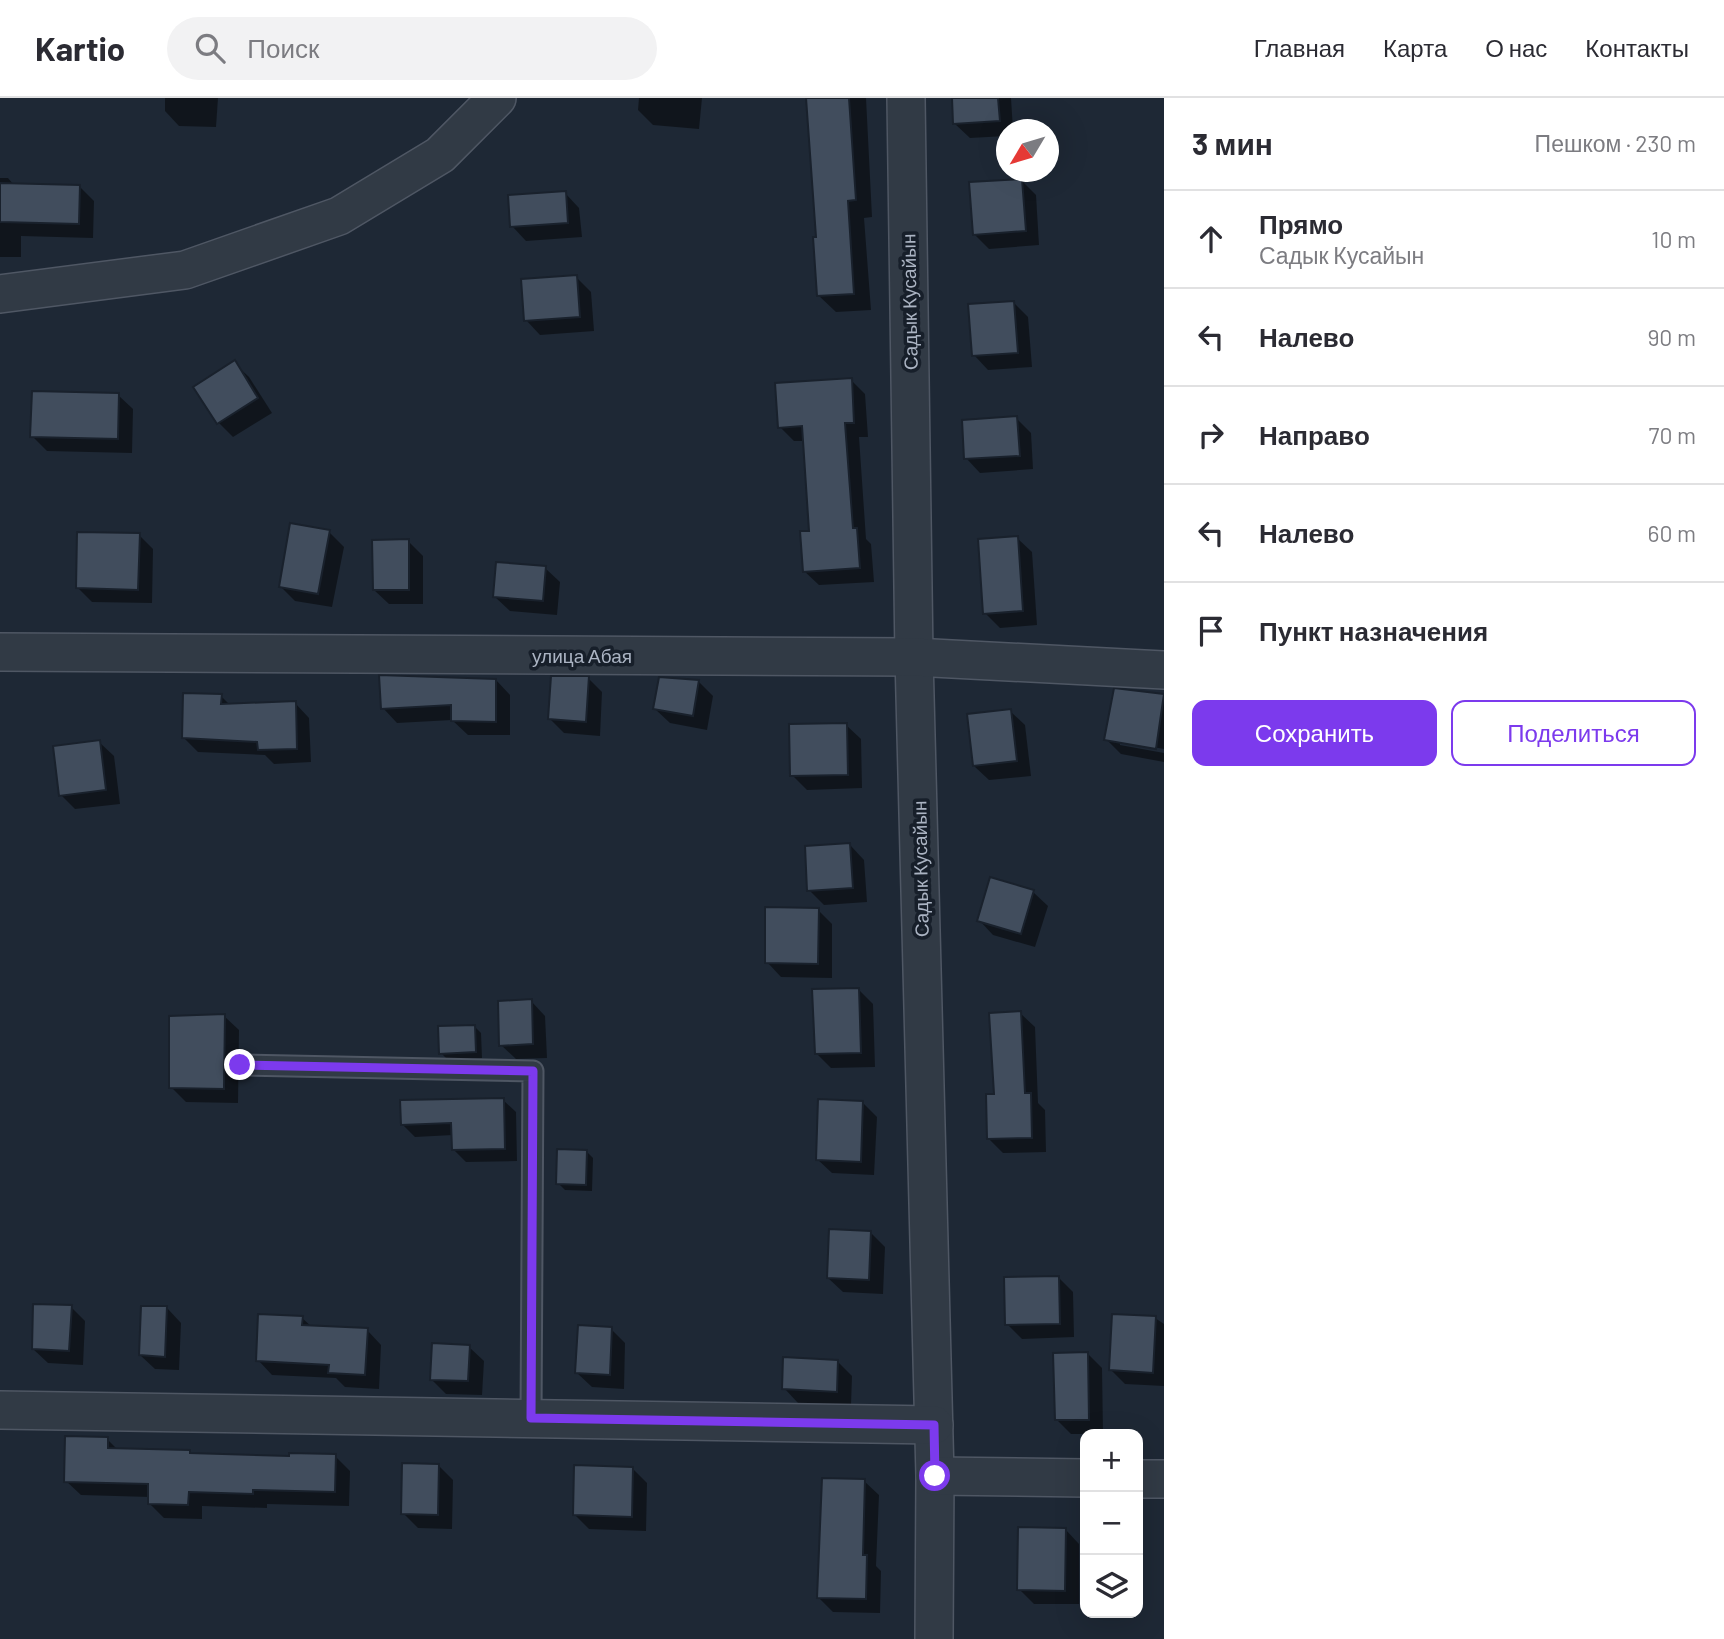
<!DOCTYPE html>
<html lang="ru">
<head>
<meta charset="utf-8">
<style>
  body { margin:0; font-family:Barlow,sans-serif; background:#f2f2f3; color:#2b2b33 }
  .controls { position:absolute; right:21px; bottom:21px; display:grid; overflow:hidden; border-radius:14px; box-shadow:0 7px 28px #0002 }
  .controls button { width:63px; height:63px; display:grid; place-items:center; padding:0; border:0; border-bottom:2px solid #e1e1e2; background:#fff; color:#2b2b33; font:35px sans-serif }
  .compass { position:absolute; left:996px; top:21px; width:63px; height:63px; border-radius:50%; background:#fff; box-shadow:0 7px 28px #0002; rotate:232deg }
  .stop { position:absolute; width:21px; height:21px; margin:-16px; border:5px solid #7c3aed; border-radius:50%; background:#fff }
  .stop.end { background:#7c3aed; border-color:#fff; box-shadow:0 2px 7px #0008 }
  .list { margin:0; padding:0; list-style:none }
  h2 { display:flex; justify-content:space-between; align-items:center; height:91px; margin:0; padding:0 28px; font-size:30px }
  h2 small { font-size:23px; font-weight:400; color:#7c7c81 }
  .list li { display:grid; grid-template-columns:46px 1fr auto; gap:21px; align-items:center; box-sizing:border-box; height:98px; padding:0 28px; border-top:2px solid #e1e1e2 }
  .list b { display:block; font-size:26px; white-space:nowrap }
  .list p { margin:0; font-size:23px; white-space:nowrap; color:#7c7c81 }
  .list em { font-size:23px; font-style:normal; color:#7c7c81 }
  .actions { display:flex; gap:14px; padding:21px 28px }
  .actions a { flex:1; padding:16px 0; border:2px solid #7c3aed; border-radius:14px; text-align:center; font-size:24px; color:#7c3aed }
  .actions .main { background:#7c3aed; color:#fff }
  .icon { flex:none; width:38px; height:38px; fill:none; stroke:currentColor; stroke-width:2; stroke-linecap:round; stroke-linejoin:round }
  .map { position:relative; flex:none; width:1164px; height:1541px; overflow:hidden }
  header { display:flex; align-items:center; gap:42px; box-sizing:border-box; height:98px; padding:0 35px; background:#fff; border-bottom:2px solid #e1e1e2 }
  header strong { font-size:33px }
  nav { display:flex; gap:38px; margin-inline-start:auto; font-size:24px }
  .search { width:490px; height:63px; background:#f2f2f3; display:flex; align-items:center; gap:18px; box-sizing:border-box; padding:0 24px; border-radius:38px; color:#7c7c81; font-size:26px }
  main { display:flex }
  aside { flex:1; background:#fff }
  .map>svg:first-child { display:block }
  .shadow { fill:#0007 }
  .building { fill:#414d5d; stroke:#19212c; stroke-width:2 }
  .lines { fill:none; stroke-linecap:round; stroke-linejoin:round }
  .service-casing { stroke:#4f5764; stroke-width:23 }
  .minor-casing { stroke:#4f5764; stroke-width:40 }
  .service { stroke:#313a45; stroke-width:19 }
  .minor { stroke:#313a45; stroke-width:37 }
  .route { stroke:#7c3aed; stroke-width:9 }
  .labels { text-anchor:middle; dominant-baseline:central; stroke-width:7; stroke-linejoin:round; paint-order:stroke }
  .street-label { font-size:19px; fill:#abb4c3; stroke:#171f2a }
</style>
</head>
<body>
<header>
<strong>Kartio</strong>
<div class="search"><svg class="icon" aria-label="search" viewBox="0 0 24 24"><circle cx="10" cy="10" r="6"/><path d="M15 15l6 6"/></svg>Поиск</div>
<nav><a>Главная</a><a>Карта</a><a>О нас</a><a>Контакты</a></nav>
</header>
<main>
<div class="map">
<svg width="1164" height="1541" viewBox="0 0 1164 1541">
  <rect width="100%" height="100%" fill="#1e2835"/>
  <g class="shadow">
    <polygon points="165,0 218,0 216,29 179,28 165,13"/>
    <polygon points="639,0 702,0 699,31 653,27 638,12"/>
    <polygon points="807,0 866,0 872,119 864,120 871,212 836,214 818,197 818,140"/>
    <polygon points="953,0 1011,0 1013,32 1006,32 1006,38 970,40 955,26"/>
    <polygon points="0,80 8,80 14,87 79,88 94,103 93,140 21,138 21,159 0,159"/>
    <polygon points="1021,82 1036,97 1039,147 989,151 974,136"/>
    <polygon points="565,95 579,110 582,139 526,143 512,128"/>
    <polygon points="576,179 591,194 594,233 540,237 526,222"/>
    <polygon points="1013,204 1028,219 1032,269 988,272 974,257"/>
    <polygon points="234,265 249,279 272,315 233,339 219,325"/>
    <polygon points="851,282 865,296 868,339 859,339 866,441 871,446 874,484 819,487 804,473 811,434 804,343 794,343 780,329"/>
    <polygon points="118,297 133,311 132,355 47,353 32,338"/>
    <polygon points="1016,320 1031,335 1033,371 980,375 966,360"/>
    <polygon points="329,434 344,449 332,509 295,503 280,488"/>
    <polygon points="139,437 153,451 152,505 92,504 77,489"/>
    <polygon points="1017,440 1032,454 1037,527 1000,530 985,515"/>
    <polygon points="408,443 423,458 423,506 389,506 374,492"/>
    <polygon points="545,470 560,484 557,517 510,513 495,499"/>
    <polygon points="588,580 602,594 600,638 564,635 550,621"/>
    <polygon points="496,582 510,597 510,637 468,637 452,622 397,625 383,610"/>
    <polygon points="698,583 713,598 707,632 670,625 655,611"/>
    <polygon points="1142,594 1164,598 1164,651 1120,643 1120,647 1164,655 1164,664 1121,656 1106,641"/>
    <polygon points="221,598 231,608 295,605 309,620 311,664 274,666 265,657 198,654 183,639"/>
    <polygon points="1010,613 1025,627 1031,678 989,682 974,668"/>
    <polygon points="846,627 861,641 862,690 807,692 792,677"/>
    <polygon points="99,644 114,658 120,706 75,711 61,697"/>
    <polygon points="850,747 864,762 867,804 824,807 809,792"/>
    <polygon points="1033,794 1048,808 1035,849 993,837 979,822"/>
    <polygon points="818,812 832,826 832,880 781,879 767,864"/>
    <polygon points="858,891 873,906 875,969 831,970 816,955"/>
    <polygon points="531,903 545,918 547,960 516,961 501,947"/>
    <polygon points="1020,915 1035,929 1038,1005 1045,1012 1046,1054 1003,1055 989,1041 995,998"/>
    <polygon points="224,918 239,932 238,1005 186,1004 171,989"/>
    <polygon points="474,928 481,935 482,960 448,962 441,955"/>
    <polygon points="503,1002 516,1014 517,1063 466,1064 453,1051 453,1037 415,1039 402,1026"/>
    <polygon points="863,1005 877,1019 874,1077 832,1075 817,1061"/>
    <polygon points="586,1053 593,1060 592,1093 565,1092 558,1085"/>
    <polygon points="871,1135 885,1149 883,1196 843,1194 828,1180"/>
    <polygon points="1059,1180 1073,1194 1074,1239 1022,1241 1007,1226"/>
    <polygon points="71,1209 85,1223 83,1267 48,1265 33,1251"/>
    <polygon points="167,1210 181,1225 179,1272 155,1271 140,1257"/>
    <polygon points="302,1220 312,1229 367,1232 381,1247 379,1291 345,1289 336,1280 272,1277 258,1262"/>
    <polygon points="1155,1220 1164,1226 1164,1288 1125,1286 1111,1272"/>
    <polygon points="611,1231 625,1245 624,1291 592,1289 577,1275"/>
    <polygon points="469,1249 484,1263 482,1297 446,1296 431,1281"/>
    <polygon points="1088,1256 1102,1270 1103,1336 1071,1336 1057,1322"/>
    <polygon points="837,1263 852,1278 851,1307 798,1305 784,1290"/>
    <polygon points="107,1341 118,1352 291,1360 335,1358 350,1373 349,1408 267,1406 267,1410 202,1408 202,1421 164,1420 149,1405 150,1399 81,1397 66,1383"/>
    <polygon points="439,1368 453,1382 452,1431 418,1430 403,1415"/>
    <polygon points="633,1371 647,1385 646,1433 589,1431 575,1417"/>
    <polygon points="864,1383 879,1397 876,1468 881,1473 880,1515 833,1514 818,1499"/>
    <polygon points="1065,1431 1079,1446 1079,1506 1034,1506 1019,1491"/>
  </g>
  <g class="building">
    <polygon points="806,0 849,0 856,102 848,103 854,196 817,198 813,139 816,139"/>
    <polygon points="952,0 998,0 1000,23 953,26"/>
    <polygon points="1022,81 1026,133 973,137 969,84"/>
    <polygon points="0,85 80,87 79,126 0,124"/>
    <polygon points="566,93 568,125 510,129 508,97"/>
    <polygon points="577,177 580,219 524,223 521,181"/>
    <polygon points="1014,203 1018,255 972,258 968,206"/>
    <polygon points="235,262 258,300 217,326 193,289"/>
    <polygon points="852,280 854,325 845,325 853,430 857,430 860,470 803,474 800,433 809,433 802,328 778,330 775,285"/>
    <polygon points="32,293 119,295 118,341 30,339"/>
    <polygon points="1017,318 1020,358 964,361 962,322"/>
    <polygon points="290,425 330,432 318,496 279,489"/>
    <polygon points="77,434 140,435 138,492 76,490"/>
    <polygon points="1018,438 1023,513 983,516 978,441"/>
    <polygon points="409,441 409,492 373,492 372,442"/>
    <polygon points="496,464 546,468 543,503 493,499"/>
    <polygon points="379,577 496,581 496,624 451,623 451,607 381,611"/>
    <polygon points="551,578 589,578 586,624 548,621"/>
    <polygon points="659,579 699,582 693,618 653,611"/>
    <polygon points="1114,590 1164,596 1156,651 1104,642"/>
    <polygon points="183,595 222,596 221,606 296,603 297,651 258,652 257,644 182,640"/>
    <polygon points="1011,611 1017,663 973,668 967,616"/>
    <polygon points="847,625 848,677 790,678 789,626"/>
    <polygon points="100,642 106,692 59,698 53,648"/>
    <polygon points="850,745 853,790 807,793 805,748"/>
    <polygon points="990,779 1034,792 1021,836 977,823"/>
    <polygon points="765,809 819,810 818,866 765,865"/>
    <polygon points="859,890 861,955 815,956 812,891"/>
    <polygon points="532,901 533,946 499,948 498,903"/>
    <polygon points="1021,913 1025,995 1031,995 1032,1040 987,1041 986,996 994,996 989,915"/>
    <polygon points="225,916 224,991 169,990 169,918"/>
    <polygon points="475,927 476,954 439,956 438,928"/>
    <polygon points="504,1000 505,1051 452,1052 451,1025 401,1027 400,1002"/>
    <polygon points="818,1001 863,1003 861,1064 816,1062"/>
    <polygon points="557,1051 587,1052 586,1087 556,1086"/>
    <polygon points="829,1131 871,1133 869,1182 827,1180"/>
    <polygon points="1059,1178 1060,1226 1005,1227 1004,1179"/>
    <polygon points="33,1206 72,1207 69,1253 32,1251"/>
    <polygon points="141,1208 167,1208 165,1259 139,1257"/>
    <polygon points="258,1216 303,1218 302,1227 368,1230 365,1277 328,1275 329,1267 256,1263"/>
    <polygon points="1112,1216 1156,1218 1153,1275 1109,1272"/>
    <polygon points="578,1227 612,1229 610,1277 575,1275"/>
    <polygon points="432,1245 470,1247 468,1283 430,1282"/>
    <polygon points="1088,1254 1089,1322 1055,1322 1053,1255"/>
    <polygon points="783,1259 838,1262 837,1294 782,1291"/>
    <polygon points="65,1338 108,1339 108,1350 190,1352 190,1355 289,1358 289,1355 336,1356 335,1394 253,1392 253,1396 189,1394 188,1407 148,1406 148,1386 64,1384"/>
    <polygon points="402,1365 439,1366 438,1417 401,1416"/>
    <polygon points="574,1367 633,1369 632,1419 573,1417"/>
    <polygon points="822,1380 865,1381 863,1457 867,1457 866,1501 817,1500"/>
    <polygon points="1018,1429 1066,1430 1065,1493 1017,1492"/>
  </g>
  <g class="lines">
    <g class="service-casing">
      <polyline id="service" points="240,967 533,973 531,1320"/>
    </g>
    <g class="minor-casing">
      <g id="minor">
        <polyline points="906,0 914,559 935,1378 934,1541"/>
        <polyline points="0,196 185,172 339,118 440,57 497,0"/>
        <polyline points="0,554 914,559 1164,572"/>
        <polyline points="0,1312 934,1327"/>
        <polyline points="935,1378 1085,1380"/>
        <polyline points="1138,1381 1164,1381"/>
      </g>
    </g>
    <use href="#service" class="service"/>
    <use href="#minor" class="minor"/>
  </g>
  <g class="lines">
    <polyline class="route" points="240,967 533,973 531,1320 934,1327 935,1378"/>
  </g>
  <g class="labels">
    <g class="street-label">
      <text transform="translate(909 204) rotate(-91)">Садык Кусайын</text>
      <text x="582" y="557">улица Абая</text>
      <text transform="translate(920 771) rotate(-91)">Садык Кусайын</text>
    </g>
  </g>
</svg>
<div class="controls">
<button>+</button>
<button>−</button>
<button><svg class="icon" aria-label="layers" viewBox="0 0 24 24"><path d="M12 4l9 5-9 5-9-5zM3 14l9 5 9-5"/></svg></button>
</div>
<svg class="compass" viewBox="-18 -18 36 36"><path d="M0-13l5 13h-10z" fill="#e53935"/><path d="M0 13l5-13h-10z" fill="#7c7c81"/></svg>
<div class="stop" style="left:935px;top:1378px"></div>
<div class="stop end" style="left:240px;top:967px"></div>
</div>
<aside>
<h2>3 мин<small>Пешком · 230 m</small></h2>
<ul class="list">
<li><svg class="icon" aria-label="ahead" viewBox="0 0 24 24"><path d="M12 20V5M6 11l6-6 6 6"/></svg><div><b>Прямо</b><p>Садык Кусайын</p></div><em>10 m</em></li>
<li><svg class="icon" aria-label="left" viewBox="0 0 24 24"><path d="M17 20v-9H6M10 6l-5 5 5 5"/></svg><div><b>Налево</b></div><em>90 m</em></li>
<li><svg class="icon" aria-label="right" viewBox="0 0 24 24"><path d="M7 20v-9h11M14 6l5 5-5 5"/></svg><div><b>Направо</b></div><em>70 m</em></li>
<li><svg class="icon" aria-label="left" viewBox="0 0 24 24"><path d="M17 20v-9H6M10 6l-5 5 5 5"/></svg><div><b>Налево</b></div><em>60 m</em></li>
<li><svg class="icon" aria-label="arrive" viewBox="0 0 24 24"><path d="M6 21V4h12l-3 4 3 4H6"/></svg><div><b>Пункт назначения</b></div></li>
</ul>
<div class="actions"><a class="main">Сохранить</a><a>Поделиться</a></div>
</aside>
</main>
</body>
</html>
